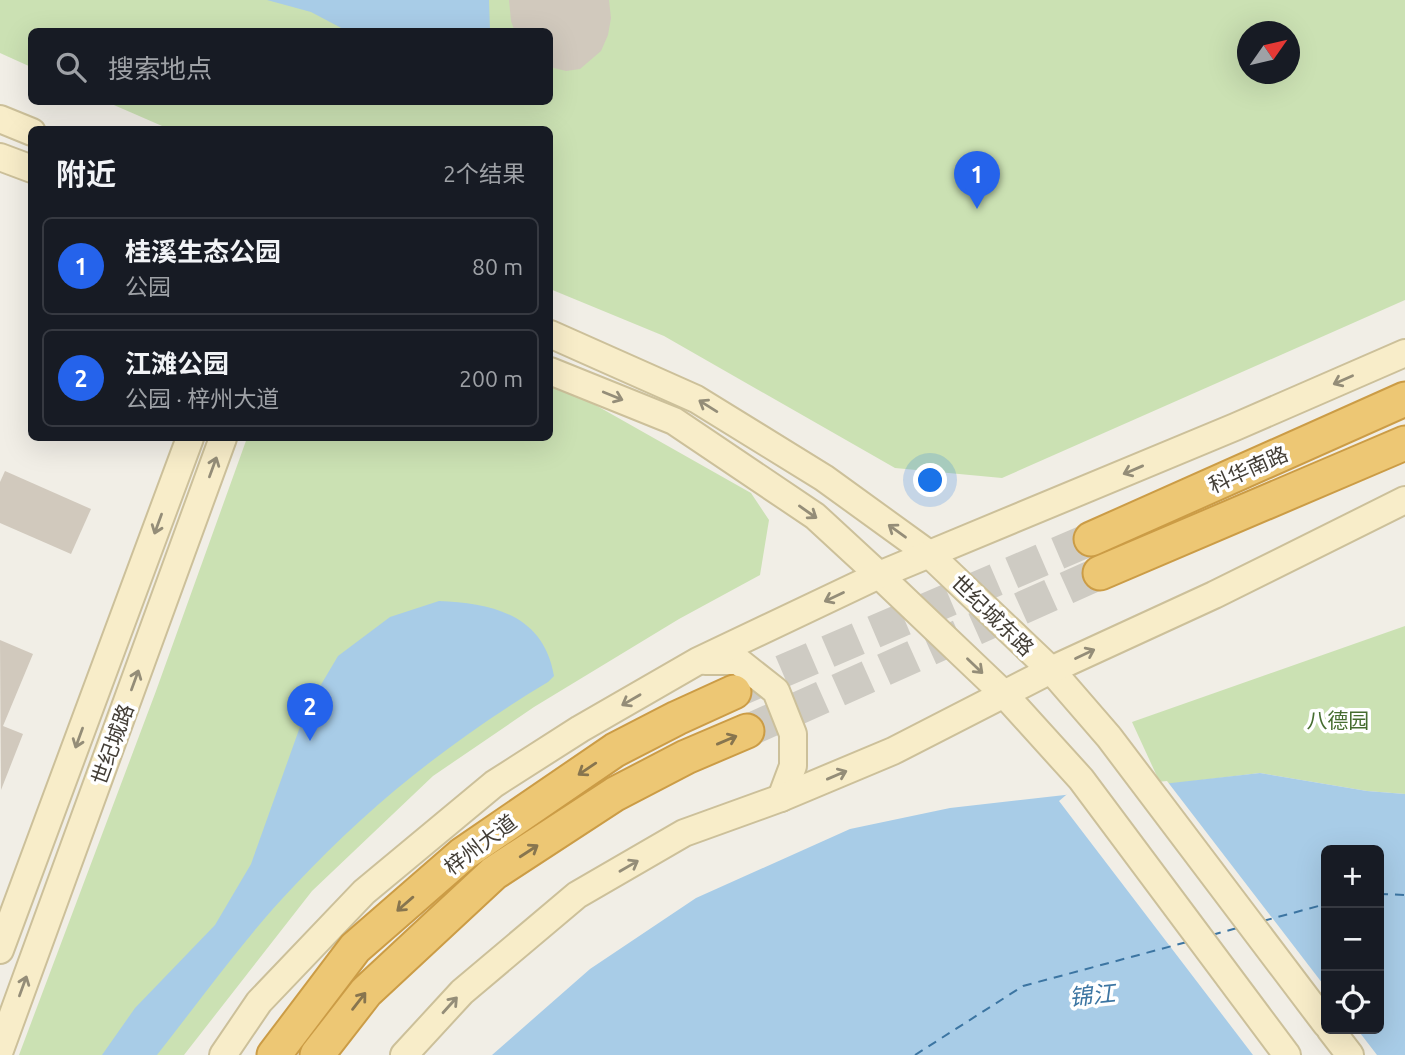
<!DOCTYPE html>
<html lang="zh">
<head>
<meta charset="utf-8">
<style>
  body { margin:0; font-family:Ubuntu,"Noto Sans SC",sans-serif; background:#20242c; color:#f1f3f6 }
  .controls { position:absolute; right:21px; bottom:21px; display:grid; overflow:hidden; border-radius:10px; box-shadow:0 7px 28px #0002 }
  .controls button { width:63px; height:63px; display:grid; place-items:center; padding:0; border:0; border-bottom:2px solid #363941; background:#171b24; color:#f1f3f6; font:35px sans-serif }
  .compass { position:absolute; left:1237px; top:21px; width:63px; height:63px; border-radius:50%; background:#171b24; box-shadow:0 7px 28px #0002; rotate:56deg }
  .you { position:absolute; left:931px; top:481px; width:24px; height:24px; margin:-18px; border:5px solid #fff; border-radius:50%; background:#1a73e8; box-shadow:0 0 0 10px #1a73e833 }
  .badge { display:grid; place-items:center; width:46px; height:46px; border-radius:50%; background:#2563eb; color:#fff; font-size:23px; font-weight:700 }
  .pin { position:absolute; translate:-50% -58px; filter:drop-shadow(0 2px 4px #0008) }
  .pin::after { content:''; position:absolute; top:37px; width:24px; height:21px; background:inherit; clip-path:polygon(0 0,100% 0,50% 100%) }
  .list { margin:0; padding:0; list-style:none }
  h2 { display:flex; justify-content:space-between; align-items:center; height:91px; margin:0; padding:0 28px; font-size:30px }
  h2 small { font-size:23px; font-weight:400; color:#9ea1a6 }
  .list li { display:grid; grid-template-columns:46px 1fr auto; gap:21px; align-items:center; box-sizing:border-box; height:98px; margin:0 14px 14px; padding:0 14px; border:2px solid #363941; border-radius:10px }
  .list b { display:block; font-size:26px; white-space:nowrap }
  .list p { margin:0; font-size:23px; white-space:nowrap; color:#9ea1a6 }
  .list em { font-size:23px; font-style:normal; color:#9ea1a6 }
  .icon { flex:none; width:38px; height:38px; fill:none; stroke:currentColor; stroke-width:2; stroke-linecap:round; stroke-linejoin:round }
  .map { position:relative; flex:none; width:1405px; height:1055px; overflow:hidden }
  .search { position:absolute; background:#171b24; box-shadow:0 7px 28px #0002; left:28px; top:28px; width:525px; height:77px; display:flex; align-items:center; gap:18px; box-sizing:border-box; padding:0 24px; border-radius:10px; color:#9ea1a6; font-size:26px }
  .panel { position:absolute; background:#171b24; box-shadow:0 7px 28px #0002; left:28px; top:126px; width:525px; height:315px; border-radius:10px }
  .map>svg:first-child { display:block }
  .green { fill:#cbe1b3; fill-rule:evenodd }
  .water { fill:#a8cce7; fill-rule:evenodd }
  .pier { fill:#f1eee6 }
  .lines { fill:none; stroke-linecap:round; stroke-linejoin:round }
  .ferry { stroke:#3c75a2; stroke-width:2; stroke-dasharray:9 7; stroke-linecap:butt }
  .building { fill:#d1c9bd }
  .highway-tunnel { stroke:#cecbc3; stroke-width:33; stroke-dasharray:33 17; stroke-linecap:butt }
  .secondary-casing { stroke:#ccc09a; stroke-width:30 }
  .highway-casing { stroke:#cb9c46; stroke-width:37 }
  .secondary { stroke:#f8edc9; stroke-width:26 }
  .highway { stroke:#edc774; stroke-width:33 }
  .oneway { stroke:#948d78 }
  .oneway2 { stroke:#87754f }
  .labels { text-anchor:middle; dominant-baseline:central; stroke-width:7; stroke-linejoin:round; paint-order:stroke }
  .street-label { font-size:21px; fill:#433e36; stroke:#fff }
  .park-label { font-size:21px; fill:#466d30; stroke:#fff }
  .water-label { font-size:23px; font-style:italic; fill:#3c75a2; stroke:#fff }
</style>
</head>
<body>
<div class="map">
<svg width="1405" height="1055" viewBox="0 0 1405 1055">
  <rect width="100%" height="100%" fill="#f1eee6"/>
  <g class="green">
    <path d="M0,0H1405V300L1002,478L895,468L664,336L550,289V130L169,129L107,102H550V32H32L31,67L0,53ZM1248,32H1290V74H1248Z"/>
    <polygon points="550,385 583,398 751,493 769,520 760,575 679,619 534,707 433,776 312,891 184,1055 19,1055 156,691 247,438 550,438"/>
    <polygon points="1405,626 1405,794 1367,791 1260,773 1161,785 1132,722"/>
  </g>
  <g class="water">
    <polygon points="267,0 489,0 490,31 347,31 311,12"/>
    <path d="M439,601C492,603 544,615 554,676L548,682C453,739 371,804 295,885C245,937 202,998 157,1055H102L135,1008L215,925L251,864L306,710L338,656L390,617Z"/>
    <path d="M1260,773L1367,791L1405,794V1055H492L590,969L696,898L850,829L950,808ZM1326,850H1379V1029H1326Z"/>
  </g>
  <polygon class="pier" points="1167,781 1326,988 1326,1029 1357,1029 1377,1055 1253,1055 1059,801 1072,790"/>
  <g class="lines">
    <g class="ferry">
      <polyline points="1379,894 1405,895"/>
      <polyline points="1263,921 1326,904"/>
      <polyline points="1212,935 1237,928"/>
      <polyline points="915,1055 1023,986 1187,942"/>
    </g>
  </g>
  <g class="building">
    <polygon points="509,0 609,0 611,18 608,35 601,51 580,69 566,71 550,67 550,32 515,32 511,21"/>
    <polygon points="5,471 91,509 71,554 0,523 0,482"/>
    <polygon points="0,640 33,654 3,726 23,734 1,790"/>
  </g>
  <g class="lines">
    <g class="highway-tunnel">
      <polyline points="736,691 1091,539"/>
      <polyline points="747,731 1100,573"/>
    </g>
    <g class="secondary-casing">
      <g id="secondary">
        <polyline points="0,119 32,132"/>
        <polyline points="0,157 32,169"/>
        <polyline points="550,334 696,399 824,478 929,554 1051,670 1109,737 1326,1024"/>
        <polyline points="550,371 674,421 815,516 879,575 1004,694 1081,779 1287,1055"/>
        <polyline points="705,661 738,661 776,691 793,734 793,766 781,798"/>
        <polyline points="0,950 190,438"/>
        <polyline points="1330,1029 1350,1055"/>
        <polyline points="0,1050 223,438"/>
        <polyline points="223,1055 259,1002 364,892 494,784 580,729 698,661 879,575 1235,427 1405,353"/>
        <polyline points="404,1055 462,992 577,895 684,833 781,798 893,751 1051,670 1214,595 1405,500"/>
      </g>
    </g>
    <g class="highway-casing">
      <g id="highway">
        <polyline points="1091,539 1405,399"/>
        <polyline points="1100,573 1405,443"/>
        <polyline points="274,1055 355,948 463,854 615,750 677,718 734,692"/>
        <polyline points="317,1055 366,992 494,873 615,794 686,757 747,731"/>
      </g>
    </g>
    <use href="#secondary" class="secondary"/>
    <use href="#highway" class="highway"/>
  </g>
  <defs><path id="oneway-shaft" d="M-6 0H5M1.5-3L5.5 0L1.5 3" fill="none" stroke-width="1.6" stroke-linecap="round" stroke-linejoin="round" transform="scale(1.75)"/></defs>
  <g class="oneway">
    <use href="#oneway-shaft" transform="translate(1343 380) rotate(156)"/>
    <use href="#oneway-shaft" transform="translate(613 396) rotate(22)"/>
    <use href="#oneway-shaft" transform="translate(708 406) rotate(-148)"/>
    <use href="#oneway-shaft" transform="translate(213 467) rotate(-70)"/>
    <use href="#oneway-shaft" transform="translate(1133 470) rotate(157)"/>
    <use href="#oneway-shaft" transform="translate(808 512) rotate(35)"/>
    <use href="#oneway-shaft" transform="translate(158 524) rotate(110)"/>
    <use href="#oneway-shaft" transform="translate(897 531) rotate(-144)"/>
    <use href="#oneway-shaft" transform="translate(834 597) rotate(155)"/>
    <use href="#oneway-shaft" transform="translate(1085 654) rotate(-25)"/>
    <use href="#oneway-shaft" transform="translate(975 666) rotate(44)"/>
    <use href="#oneway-shaft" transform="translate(135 680) rotate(-70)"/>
    <use href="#oneway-shaft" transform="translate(631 700) rotate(150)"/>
    <use href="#oneway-shaft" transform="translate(79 738) rotate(110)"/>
    <use href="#oneway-shaft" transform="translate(837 775) rotate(-23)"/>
    <use href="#oneway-shaft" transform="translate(629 866) rotate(-30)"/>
    <use href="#oneway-shaft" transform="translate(23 986) rotate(-70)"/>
    <use href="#oneway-shaft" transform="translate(450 1005) rotate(-48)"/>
  </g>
  <g class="oneway2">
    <use href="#oneway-shaft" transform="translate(727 740) rotate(-23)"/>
    <use href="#oneway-shaft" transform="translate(587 769) rotate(146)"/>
    <use href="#oneway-shaft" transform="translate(529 851) rotate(-33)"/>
    <use href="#oneway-shaft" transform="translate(405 904) rotate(139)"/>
    <use href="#oneway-shaft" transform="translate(359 1001) rotate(-52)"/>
  </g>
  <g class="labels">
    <g class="street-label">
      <text transform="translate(1248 469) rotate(-24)">科华南路</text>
      <text transform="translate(993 615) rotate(44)">世纪城东路</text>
      <text transform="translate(112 744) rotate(-70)">世纪城路</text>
      <text transform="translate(480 844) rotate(-37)">梓州大道</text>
    </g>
    <g class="park-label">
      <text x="1338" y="720">八德园</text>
    </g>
    <g class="water-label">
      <text transform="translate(1092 995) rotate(-6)">锦江</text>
    </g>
  </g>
</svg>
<div class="controls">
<button>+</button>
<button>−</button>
<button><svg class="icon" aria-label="locate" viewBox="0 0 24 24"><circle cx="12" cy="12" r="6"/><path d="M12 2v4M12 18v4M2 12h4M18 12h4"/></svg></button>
</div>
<svg class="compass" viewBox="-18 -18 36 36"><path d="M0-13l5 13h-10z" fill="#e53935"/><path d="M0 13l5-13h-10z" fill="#9ea1a6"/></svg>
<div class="you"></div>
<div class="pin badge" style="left:977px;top:209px">1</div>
<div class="pin badge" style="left:310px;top:741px">2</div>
<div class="search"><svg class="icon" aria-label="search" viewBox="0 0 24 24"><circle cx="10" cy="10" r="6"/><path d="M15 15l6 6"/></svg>搜索地点</div>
<section class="panel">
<h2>附近<small>2个结果</small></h2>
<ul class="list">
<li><span class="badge">1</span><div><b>桂溪生态公园</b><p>公园</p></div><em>80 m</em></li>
<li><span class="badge">2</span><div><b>江滩公园</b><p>公园 · 梓州大道</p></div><em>200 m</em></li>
</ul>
</section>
</div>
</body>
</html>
